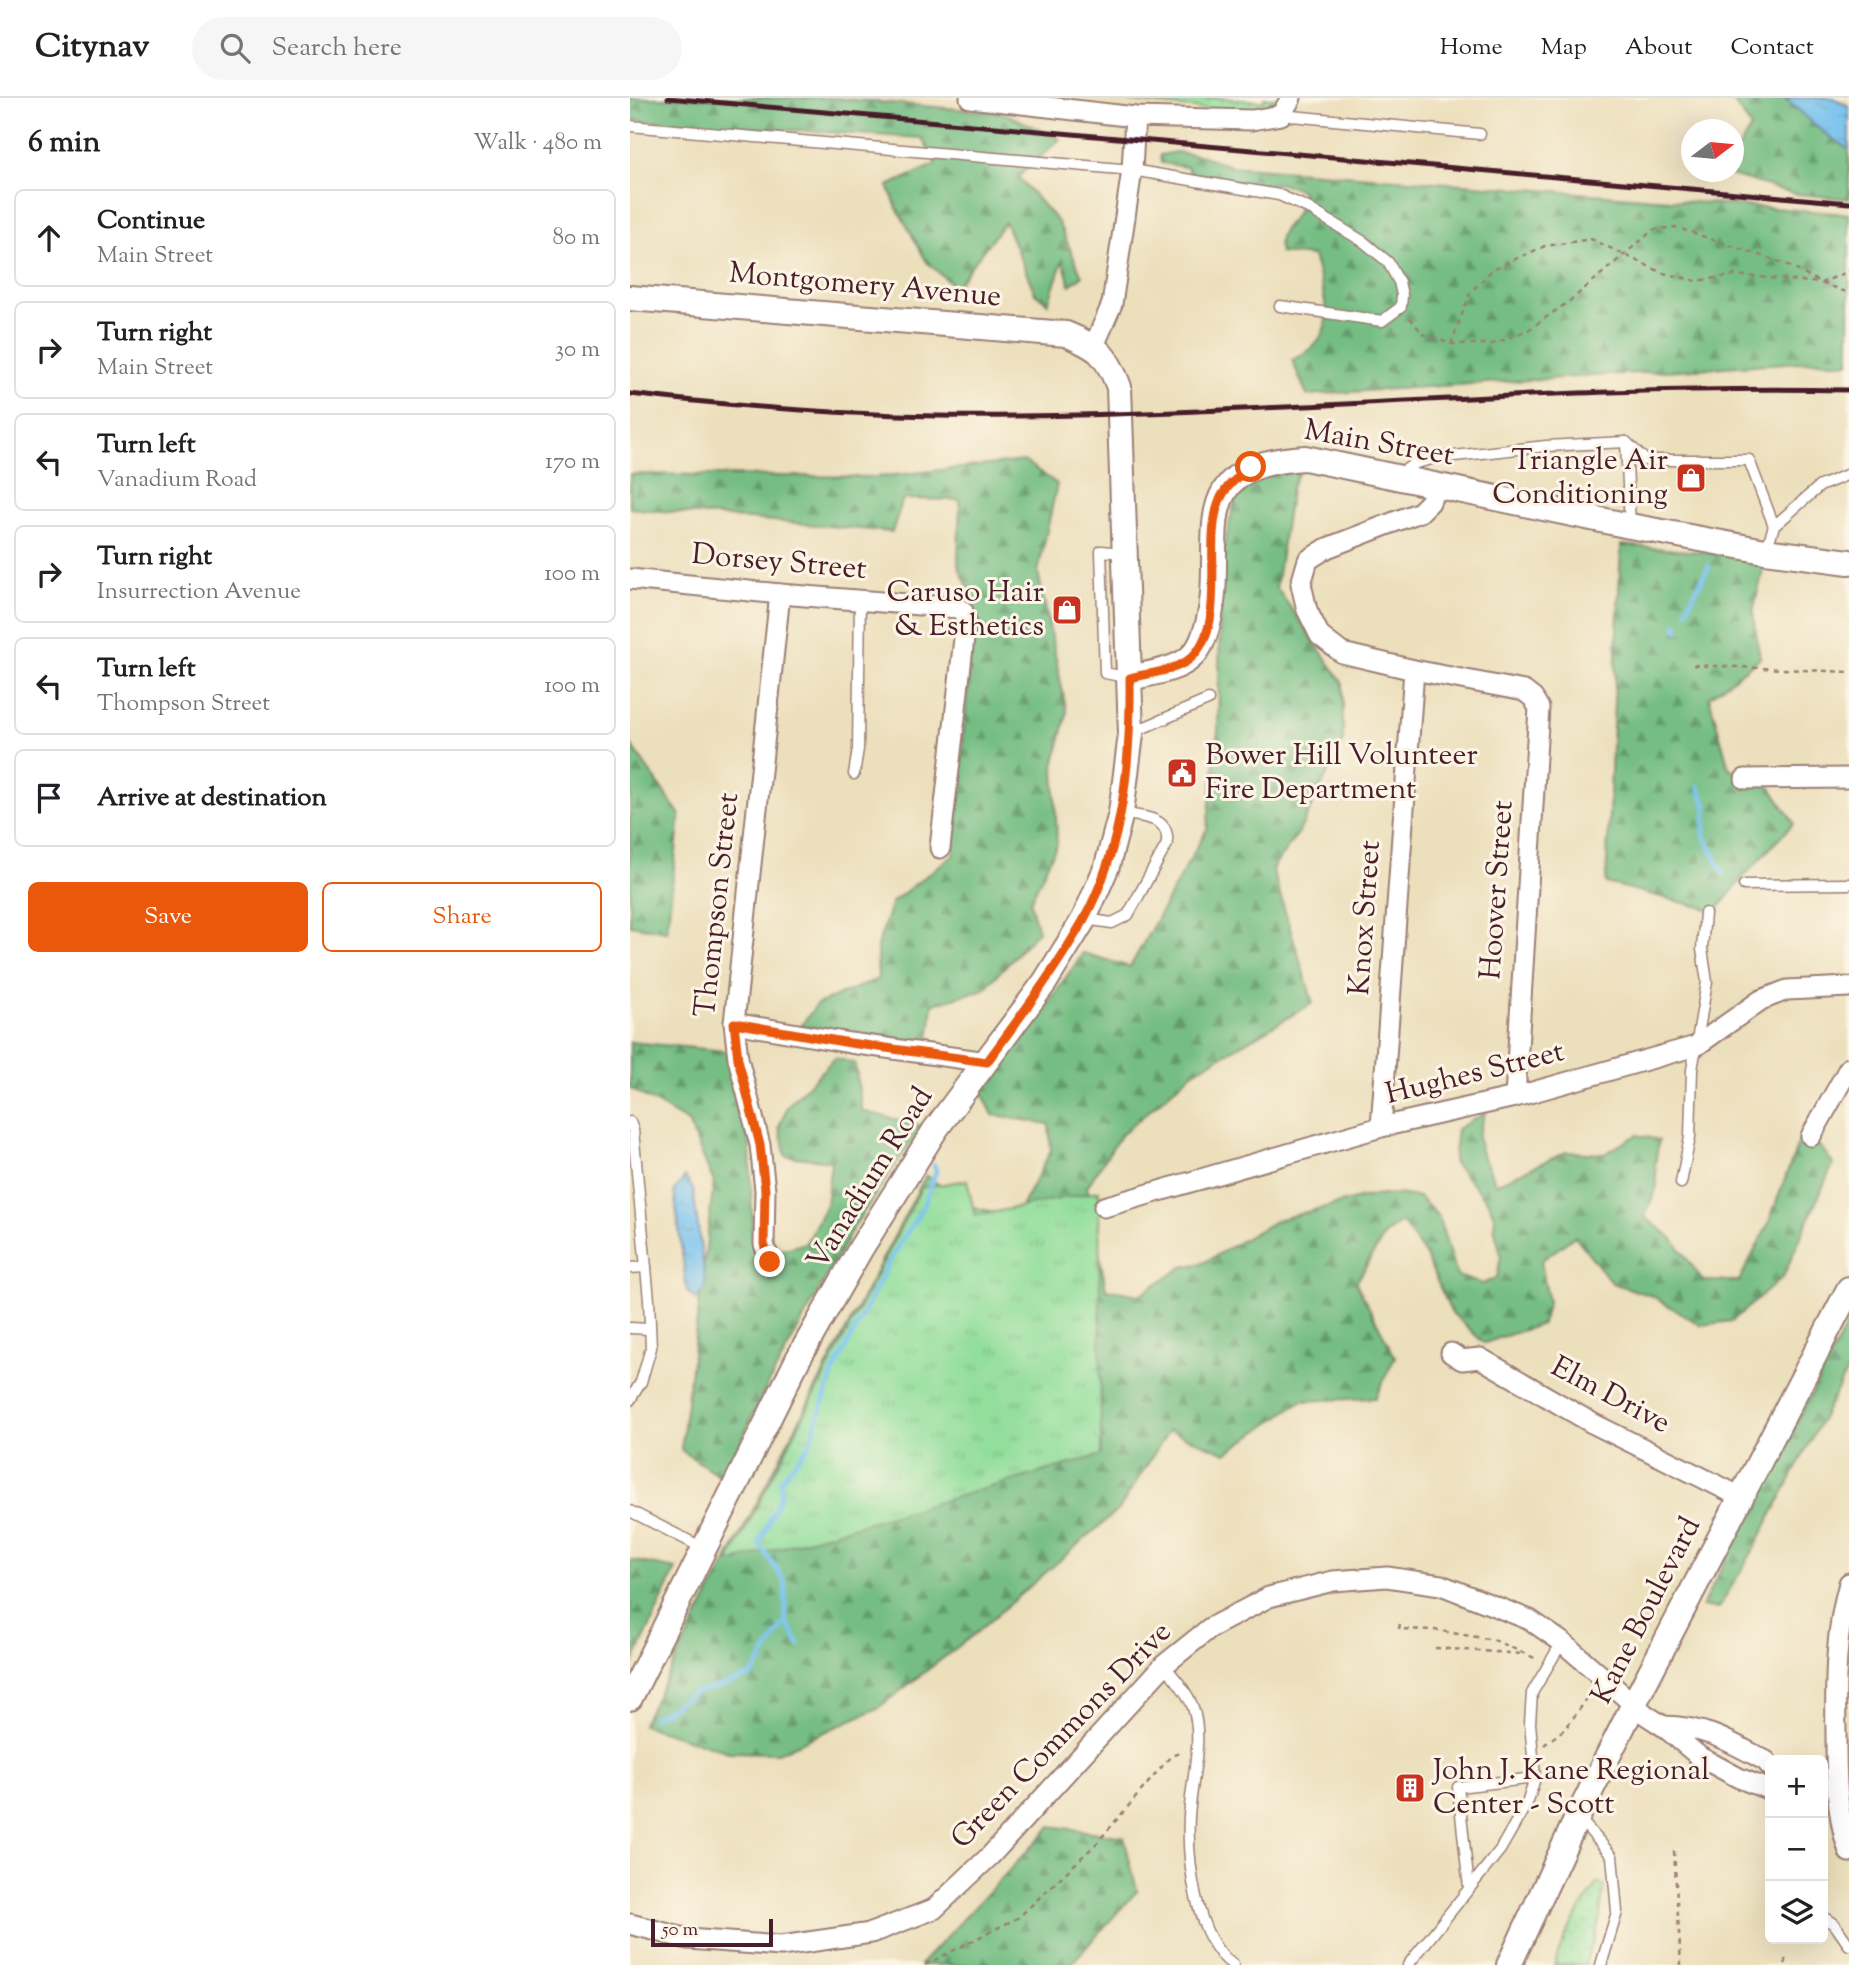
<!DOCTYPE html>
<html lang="en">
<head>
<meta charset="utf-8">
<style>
  body { margin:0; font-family:"Sorts Mill Goudy",serif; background:#f6f6f6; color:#202124 }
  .controls { position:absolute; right:21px; bottom:21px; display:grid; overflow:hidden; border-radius:10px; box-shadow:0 7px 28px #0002 }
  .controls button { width:63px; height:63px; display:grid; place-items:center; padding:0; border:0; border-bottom:2px solid #e0e0e0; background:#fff; color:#202124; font:35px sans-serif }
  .compass { position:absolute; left:1051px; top:21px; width:63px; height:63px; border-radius:50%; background:#fff; box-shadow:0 7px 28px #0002; rotate:74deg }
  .scale { position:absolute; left:21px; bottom:18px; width:122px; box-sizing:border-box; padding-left:7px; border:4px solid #4a1f2b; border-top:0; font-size:19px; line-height:24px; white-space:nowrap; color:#4a1f2b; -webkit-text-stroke:5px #fcf5e5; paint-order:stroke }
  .stop { position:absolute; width:21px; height:21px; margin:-16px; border:5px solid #ea580c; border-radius:50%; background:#fff }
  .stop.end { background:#ea580c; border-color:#fff; box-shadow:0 2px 7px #0008 }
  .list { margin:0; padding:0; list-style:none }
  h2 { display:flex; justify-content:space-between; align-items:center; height:91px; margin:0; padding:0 28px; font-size:30px }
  h2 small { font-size:23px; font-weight:400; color:#757577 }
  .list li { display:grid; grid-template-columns:46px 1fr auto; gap:21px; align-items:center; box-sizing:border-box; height:98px; margin:0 14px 14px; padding:0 14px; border:2px solid #e0e0e0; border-radius:10px }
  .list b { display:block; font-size:26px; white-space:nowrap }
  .list p { margin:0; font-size:23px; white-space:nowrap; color:#757577 }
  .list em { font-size:23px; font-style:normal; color:#757577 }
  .actions { display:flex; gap:14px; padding:21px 28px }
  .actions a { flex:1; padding:16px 0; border:2px solid #ea580c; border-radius:10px; text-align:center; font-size:24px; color:#ea580c }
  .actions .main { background:#ea580c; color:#fff }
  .icon { flex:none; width:38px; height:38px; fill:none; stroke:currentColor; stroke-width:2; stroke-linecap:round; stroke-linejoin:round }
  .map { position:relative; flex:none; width:1219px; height:1867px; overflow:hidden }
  header { display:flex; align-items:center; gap:42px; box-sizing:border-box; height:98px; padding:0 35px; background:#fff; border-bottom:2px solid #e0e0e0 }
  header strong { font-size:33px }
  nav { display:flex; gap:38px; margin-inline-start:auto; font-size:24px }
  .search { width:490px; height:63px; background:#f6f6f6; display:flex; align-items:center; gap:18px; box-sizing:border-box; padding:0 24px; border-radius:38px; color:#757577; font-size:26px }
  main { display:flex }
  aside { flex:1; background:#fff }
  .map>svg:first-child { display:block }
  .grass { fill:url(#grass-dots); stroke:#6e7e63; stroke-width:2 }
  .forest { fill:url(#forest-firs); stroke:#606e57; stroke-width:2 }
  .park { fill:url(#park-tufts); stroke:#6e7e63; stroke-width:2 }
  .water { fill:url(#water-ripples); stroke:#5f708d; stroke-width:2 }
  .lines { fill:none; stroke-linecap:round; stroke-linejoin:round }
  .stream { stroke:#74c1ef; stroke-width:5 }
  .service-casing { stroke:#9b7f74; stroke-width:13 }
  .minor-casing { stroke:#9b7f74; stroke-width:23 }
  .tertiary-casing { stroke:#9b7f74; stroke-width:28 }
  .path { stroke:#9b7f74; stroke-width:2.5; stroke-dasharray:5 5; stroke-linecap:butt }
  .service { stroke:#fff; stroke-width:10 }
  .minor { stroke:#fff; stroke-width:19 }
  .tertiary { stroke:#fff; stroke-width:24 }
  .rail { stroke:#4a1f2b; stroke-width:5 }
  .route { stroke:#ea580c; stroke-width:9 }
  .labels { text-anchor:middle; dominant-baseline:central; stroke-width:6; stroke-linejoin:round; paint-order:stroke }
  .street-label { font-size:30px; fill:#4a1f2b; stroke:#fcf5e5 }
  .poi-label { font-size:30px; fill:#4a1f2b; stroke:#fcf5e5; text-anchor:end }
</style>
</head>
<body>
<header>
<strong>Citynav</strong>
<div class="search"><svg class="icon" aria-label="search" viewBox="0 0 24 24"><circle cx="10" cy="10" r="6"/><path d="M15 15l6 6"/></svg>Search here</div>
<nav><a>Home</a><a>Map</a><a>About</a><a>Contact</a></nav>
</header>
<main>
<aside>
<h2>6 min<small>Walk · 480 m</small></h2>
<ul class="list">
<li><svg class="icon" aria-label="ahead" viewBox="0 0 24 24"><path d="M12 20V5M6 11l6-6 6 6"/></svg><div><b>Continue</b><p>Main Street</p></div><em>80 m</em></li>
<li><svg class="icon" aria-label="right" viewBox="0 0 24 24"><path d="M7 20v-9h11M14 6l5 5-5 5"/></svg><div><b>Turn right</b><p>Main Street</p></div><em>30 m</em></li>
<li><svg class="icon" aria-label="left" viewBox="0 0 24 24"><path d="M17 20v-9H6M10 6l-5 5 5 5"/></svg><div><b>Turn left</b><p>Vanadium Road</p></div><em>170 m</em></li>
<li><svg class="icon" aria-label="right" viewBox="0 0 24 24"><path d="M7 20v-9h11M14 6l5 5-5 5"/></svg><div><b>Turn right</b><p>Insurrection Avenue</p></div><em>100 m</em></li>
<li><svg class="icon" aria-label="left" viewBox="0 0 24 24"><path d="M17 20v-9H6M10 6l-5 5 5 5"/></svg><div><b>Turn left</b><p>Thompson Street</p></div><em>100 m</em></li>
<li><svg class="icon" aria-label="arrive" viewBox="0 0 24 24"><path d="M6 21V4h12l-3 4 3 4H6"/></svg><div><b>Arrive at destination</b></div></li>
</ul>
<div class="actions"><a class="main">Save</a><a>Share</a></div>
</aside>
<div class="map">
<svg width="1219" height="1867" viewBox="0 0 1219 1867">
  <defs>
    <pattern id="grass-dots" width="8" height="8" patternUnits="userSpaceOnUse" patternTransform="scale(1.75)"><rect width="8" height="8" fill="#92de9b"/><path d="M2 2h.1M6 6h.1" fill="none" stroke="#7fbe86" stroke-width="1.8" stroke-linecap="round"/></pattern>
    <pattern id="forest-firs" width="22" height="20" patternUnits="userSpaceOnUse" patternTransform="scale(1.75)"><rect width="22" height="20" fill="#75bd83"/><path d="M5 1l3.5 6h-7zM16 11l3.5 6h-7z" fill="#62996b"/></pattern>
    <pattern id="park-tufts" width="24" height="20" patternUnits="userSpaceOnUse" patternTransform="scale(1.75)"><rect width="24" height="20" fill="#92de9b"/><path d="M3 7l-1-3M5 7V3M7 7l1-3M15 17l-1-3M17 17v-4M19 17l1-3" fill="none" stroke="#7fbe86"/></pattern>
    <pattern id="water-ripples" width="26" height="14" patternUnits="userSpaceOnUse" patternTransform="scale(1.75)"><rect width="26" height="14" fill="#74c1ef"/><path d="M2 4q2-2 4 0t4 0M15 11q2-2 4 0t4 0" fill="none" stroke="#66a5cd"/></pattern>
  </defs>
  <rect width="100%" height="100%" fill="#fcf5e5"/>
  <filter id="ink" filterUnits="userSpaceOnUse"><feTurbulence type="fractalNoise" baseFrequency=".0143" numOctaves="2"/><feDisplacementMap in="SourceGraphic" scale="14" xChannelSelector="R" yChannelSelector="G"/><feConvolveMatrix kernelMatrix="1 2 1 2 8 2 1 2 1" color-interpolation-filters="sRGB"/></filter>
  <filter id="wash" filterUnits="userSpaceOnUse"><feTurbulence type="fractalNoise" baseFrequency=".00686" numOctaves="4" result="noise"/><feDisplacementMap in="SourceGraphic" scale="28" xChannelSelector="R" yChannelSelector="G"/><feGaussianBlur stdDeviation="1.57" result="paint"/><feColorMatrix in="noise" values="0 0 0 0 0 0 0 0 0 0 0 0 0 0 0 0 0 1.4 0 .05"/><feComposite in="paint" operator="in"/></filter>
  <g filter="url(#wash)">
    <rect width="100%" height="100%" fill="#ecdfbc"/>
    <g class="grass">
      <polygon points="591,0 634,4 634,0 649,0 645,8 634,15 551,9 481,1"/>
      <path d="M968,1785L974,1788L969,1825L955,1867H924C934,1836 949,1811 968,1785Z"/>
    </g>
    <g class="forest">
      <polygon points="0,0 203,0 374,15 430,41 388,79 428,124 452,178 440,187 433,162 418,205 405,195 375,124 325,189 297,164 267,110 258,88 306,66 292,40 0,22"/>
      <polygon points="1101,0 1155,0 1193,34 1219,51 1219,101 1166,96 1094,75 1104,74 1104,58 1121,29"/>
      <path d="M546,54L573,58L600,68L1219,116V265L1185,263L677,297L662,262C713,241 695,200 683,158L650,155C645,133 659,129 668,113C670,108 671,101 673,95C662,83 632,84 617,89L565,85L557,69L531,65L530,57Z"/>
      <polygon points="394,363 427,386 408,474 437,615 424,668 427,746 400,804 408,833 354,891 303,906 299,945 171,928 187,906 248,881 247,849 262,804 323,757 345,505 328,467 330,402 273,401 262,434 0,410 0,376 246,379"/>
      <polygon points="646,368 669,374 661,390 646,489 713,585 713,644 669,734 642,771 683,905 562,975 490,1038 457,1089 476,1191 509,1197 553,1169 573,1165 647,1122 733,1099 766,1096 789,1099 808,1118 827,1178 852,1186 867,1180 871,1157 864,1129 865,1121 859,1105 823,1064 827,1031 855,1015 848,1038 851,1054 866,1086 936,1054 974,1056 1007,1037 1029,1042 1025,1066 1027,1088 1015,1119 1042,1140 1073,1183 1109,1183 1137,1129 1171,1038 1191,1049 1203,1066 1153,1179 1102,1223 1071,1227 1022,1198 982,1185 945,1138 911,1163 918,1204 912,1226 854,1245 821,1214 796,1158 772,1124 755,1136 726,1185 765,1259 745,1300 671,1303 596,1355 539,1332 489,1411 347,1534 248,1610 148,1655 99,1654 12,1627 296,1077 336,1107 385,1120 421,1053 419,1026 363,1017 351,992 389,946 453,855 500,869 577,731 588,633 591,461 607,393"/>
      <polygon points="991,447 1136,460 1123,514 1130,560 1079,599 1099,670 1141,690 1164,725 1114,778 1086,813 976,785"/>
      <polygon points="0,645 50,717 37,833 0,827"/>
      <polygon points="0,944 96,953 120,1050 123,1150 133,1157 176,1145 196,1107 201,1063 156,1058 149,1029 158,1007 205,960 225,965 232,1013 292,1028 223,1130 129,1303 94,1381 51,1352 84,1084 58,1024 0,990"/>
      <polygon points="1219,1223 1219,1269 1124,1451 1088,1511 1072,1508"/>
      <polygon points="0,1462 46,1471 0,1572"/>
      <polygon points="421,1728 494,1739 507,1793 440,1867 290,1867"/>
    </g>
    <polygon class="park" points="337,1082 345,1118 469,1093 471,1357 98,1465 291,1090"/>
    <g class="water">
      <polygon points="1155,0 1204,0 1219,8 1219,51 1193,34"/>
      <polygon points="55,1079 63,1091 76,1189 66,1202 57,1193 44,1093"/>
    </g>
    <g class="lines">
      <g class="stream">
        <polyline points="1056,512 1079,468"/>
        <polyline points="1047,526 1048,532"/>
        <polyline points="1068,688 1076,707 1074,737 1093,775"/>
        <polyline points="169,1546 156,1523 155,1484 129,1445 151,1397 151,1382 179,1347 203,1275 259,1164 293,1109 306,1073 304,1067"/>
        <polyline points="23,1620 64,1595 95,1587 122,1577 156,1523"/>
      </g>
    </g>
  </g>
  <g filter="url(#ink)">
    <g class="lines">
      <g class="service-casing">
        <g id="service">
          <polyline points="651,17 850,36"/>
          <polyline points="0,28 502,72 649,97 678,110 734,144 758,164 769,184 772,197 771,209 752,223 650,208"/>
          <polyline points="996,344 1000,428"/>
          <polyline points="769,376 786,365 806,360 916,348 996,344 1015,362 1119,362 1144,428"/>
          <polyline points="1136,452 1144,428 1190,388 1219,376"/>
          <polyline points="494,455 471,453 475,575 500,580"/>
          <polyline points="501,635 578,602"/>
          <polyline points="224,676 228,651 230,502"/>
          <polyline points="1114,787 1219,786"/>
          <path d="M455,821L482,825L498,817L537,746C540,717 513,720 491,715"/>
          <polyline points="0,1024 3,1032 19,1202 21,1250 11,1284 0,1302"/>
          <polyline points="1051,1085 1060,1039 1062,972 1077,884 1072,851 1075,815"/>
          <polyline points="0,1170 16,1169"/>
          <polyline points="0,1230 20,1231"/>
          <polyline points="0,1413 73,1450"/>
          <path d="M534,1567C546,1582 561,1597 565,1617C572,1645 561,1688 559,1718C557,1761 565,1841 603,1867"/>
          <polyline points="948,1719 982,1758 987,1814 971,1867"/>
          <polyline points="839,1790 828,1689 905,1680"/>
          <polyline points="1193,1819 1205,1827 1219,1847"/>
          <polyline points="778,1867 870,1752 898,1703 905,1680 900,1625 902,1595 932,1544"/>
        </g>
      </g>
      <g class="minor-casing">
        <g id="minor">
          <polyline points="340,0 505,19 622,22 651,17 661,0"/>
          <polyline points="464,248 482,206 502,72 505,19"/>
          <polyline points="807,387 800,404 790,414 697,450 678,462 671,486 677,512 690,538 712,555 784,572 894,593 903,600 909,610 885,999"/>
          <polyline points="0,481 150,496 328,510 333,513 336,523 310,750"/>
          <polyline points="1115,681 1219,680"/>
          <polyline points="104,925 220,945 357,964"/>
          <polyline points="751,1029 784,572"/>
          <polyline points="1181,1038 1219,970"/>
          <polyline points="474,1109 751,1029 885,999 1066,948 1131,902 1157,892 1219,889"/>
          <polyline points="140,1164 134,1146 135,1092 130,1047 108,960 104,925 150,496"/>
          <polyline points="821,1255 832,1262 850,1260 962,1325 1111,1399"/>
          <path d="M1219,1485C1205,1535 1205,1585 1206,1636C1206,1677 1206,1715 1219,1754"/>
          <path d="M1033,1628C1077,1629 1098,1643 1136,1663L1140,1668"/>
          <polyline points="0,1826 58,1841 151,1848 241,1835 304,1811 361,1757 534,1567 580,1530 639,1499 703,1483 757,1479 811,1487 900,1522 932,1544 1016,1617 1033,1628 1070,1659 1109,1680 1140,1692"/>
        </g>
      </g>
      <g class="tertiary-casing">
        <g id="tertiary">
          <path d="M0,200L436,236C469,250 476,255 489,289L501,636L491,715L477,768L454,821L415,884L305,1032L231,1150L168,1261L0,1600"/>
          <path d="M500,580C519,575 546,573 561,559C571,550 574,539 578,526C599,446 547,367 675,360L1000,428L1135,453L1219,464"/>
          <polyline points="879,1867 948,1718 1012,1590 1219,1191"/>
        </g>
      </g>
      <g class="path">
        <polyline points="780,220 793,236 821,246 863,246 898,232 941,202 1023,132 1045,129 1153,165 1191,185 1219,195"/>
        <polyline points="821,246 840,195 863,171 915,148 961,141 1033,175 1067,183 1106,177 1191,185 1219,173"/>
        <polyline points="1063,567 1219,574"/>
        <polyline points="770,1526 769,1531 805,1532 864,1542 907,1561"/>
        <polyline points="805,1550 894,1556"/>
        <polyline points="914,1647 936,1630 959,1598"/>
        <polyline points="1044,1753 1051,1867"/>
        <polyline points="1155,1861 1156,1867"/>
        <polyline points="295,1867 389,1819 466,1746 541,1658 552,1654"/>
      </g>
      <use href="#service" class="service"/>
      <use href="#minor" class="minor"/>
      <use href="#tertiary" class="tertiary"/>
      <g class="rail">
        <polyline points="38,0 1219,105"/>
        <path d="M0,296C127,311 257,320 385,318C663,315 941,286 1219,292"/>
      </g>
    </g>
  </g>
  <g class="lines" filter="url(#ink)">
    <path class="route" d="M140,1164L134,1146L135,1092L130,1047L108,961L104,925L220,945L357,964C391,918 425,872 453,823C494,749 501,662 500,580C519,575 546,573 561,560C599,524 572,449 589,404C595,388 608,379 621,369"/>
  </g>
  <defs>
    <g id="shop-square" transform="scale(1.575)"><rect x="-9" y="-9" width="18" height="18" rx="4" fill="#c8321e" stroke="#fcf5e5"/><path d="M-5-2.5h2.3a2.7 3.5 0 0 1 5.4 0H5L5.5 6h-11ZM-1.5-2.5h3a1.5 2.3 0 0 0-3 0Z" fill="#fff"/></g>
    <g id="civic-square" transform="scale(1.575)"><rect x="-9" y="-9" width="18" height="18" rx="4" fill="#c8321e" stroke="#fcf5e5"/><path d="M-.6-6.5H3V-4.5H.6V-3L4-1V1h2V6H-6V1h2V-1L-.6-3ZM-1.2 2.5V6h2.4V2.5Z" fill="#fff"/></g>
    <g id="building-square" transform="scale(1.575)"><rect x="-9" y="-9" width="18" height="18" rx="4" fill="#c8321e" stroke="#fcf5e5"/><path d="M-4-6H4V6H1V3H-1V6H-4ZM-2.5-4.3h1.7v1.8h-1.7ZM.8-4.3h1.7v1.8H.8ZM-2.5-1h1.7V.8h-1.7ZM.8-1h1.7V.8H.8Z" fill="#fff"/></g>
  </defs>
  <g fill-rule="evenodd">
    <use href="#shop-square" x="1061" y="380"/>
    <use href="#shop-square" x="437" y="512"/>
    <use href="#civic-square" x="552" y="675"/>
    <use href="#building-square" x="780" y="1690"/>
  </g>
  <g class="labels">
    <g class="street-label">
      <text transform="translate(235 188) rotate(5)">Montgomery Avenue</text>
      <text transform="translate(749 346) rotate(10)">Main Street</text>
      <text transform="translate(149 465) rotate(5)">Dorsey Street</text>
      <text transform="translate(868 792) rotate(-86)">Hoover Street</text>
      <text transform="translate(88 807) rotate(-84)">Thompson Street</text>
      <text transform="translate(736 820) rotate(-86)">Knox Street</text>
      <text transform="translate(845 976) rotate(-14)">Hughes Street</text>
      <text transform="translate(241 1081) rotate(-58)">Vanadium Road</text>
      <text transform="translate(980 1298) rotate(28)">Elm Drive</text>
      <text transform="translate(1017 1513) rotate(-63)">Kane Boulevard</text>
      <text transform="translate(432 1638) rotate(-46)">Green Commons Drive</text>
    </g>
    <g class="poi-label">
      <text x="1038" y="363">Triangle Air<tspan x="1038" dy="34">Conditioning</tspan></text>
      <text x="414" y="495">Caruso Hair<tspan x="414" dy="34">&amp; Esthetics</tspan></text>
      <text x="575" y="658" text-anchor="start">Bower Hill Volunteer<tspan x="575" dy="34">Fire Department</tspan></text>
      <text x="803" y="1673" text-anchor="start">John J. Kane Regional<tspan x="803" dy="34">Center - Scott</tspan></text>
    </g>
  </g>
</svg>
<div class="controls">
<button>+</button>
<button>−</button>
<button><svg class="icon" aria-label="layers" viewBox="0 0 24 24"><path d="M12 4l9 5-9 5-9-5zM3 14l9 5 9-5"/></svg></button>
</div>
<svg class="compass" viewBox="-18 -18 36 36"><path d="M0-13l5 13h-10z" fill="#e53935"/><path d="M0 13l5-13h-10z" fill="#757577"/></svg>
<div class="scale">50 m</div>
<div class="stop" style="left:621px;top:369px"></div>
<div class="stop end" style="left:140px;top:1164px"></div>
</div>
</main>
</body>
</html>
